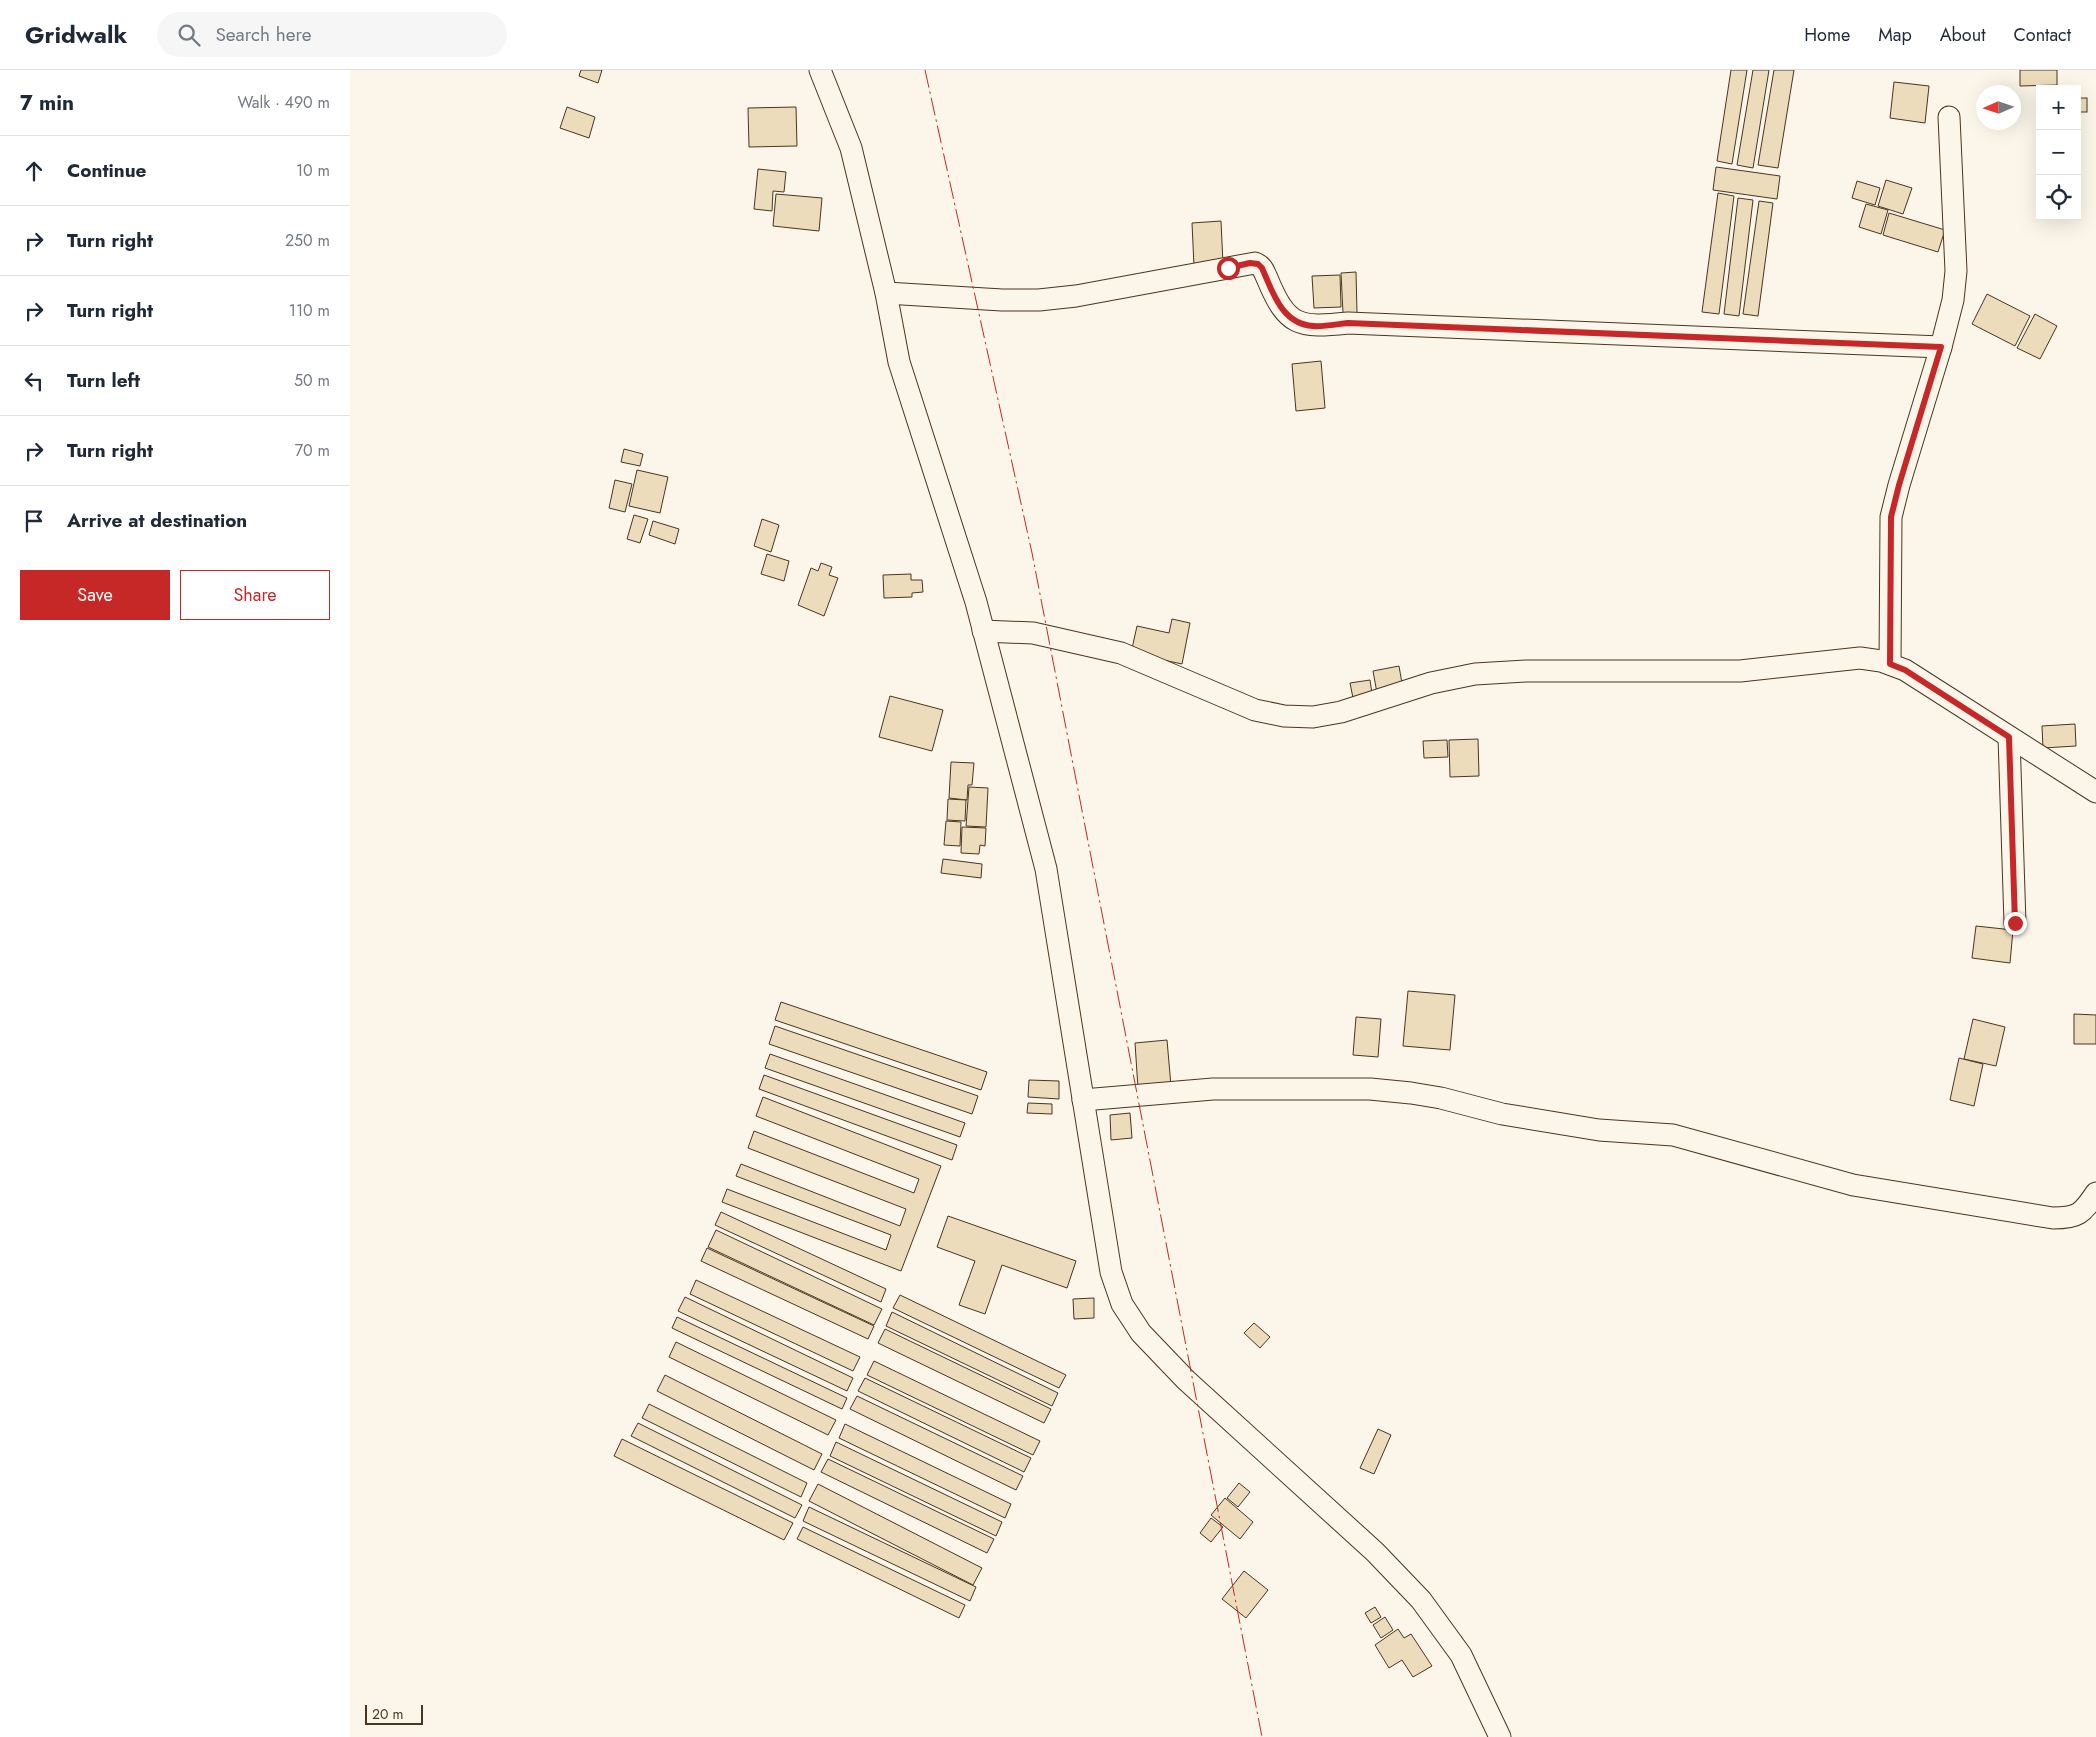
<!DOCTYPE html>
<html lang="en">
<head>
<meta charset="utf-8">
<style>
  body { margin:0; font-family:Jost,sans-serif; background:#f6f6f7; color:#1f2937 }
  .controls { position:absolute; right:15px; top:15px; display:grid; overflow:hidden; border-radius:0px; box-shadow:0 5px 20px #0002 }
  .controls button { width:45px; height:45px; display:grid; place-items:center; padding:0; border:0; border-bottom:1px solid #e0e1e3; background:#fff; color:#1f2937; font:25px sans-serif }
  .compass { position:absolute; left:1626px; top:15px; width:45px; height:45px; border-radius:50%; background:#fff; box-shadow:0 5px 20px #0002; rotate:267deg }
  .scale { position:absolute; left:15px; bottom:12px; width:58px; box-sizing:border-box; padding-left:5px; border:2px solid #4a3520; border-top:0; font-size:14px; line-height:18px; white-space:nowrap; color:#4a3520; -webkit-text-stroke:4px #fbf6e9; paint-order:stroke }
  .stop { position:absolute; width:15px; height:15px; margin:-11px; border:4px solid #c62828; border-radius:50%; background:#fff }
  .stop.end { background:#c62828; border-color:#fff; box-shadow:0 1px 5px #0008 }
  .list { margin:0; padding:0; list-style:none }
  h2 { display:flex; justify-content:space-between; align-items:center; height:65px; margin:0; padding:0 20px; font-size:21px }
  h2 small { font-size:16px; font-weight:400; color:#747a83 }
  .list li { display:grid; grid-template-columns:32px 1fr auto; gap:15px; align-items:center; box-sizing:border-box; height:70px; padding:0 20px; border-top:1px solid #e0e1e3 }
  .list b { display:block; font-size:19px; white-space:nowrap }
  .list em { font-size:16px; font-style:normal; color:#747a83 }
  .actions { display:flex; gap:10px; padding:15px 20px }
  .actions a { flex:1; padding:11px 0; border:1px solid #c62828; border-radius:0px; text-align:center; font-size:18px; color:#c62828 }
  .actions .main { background:#c62828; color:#fff }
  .icon { flex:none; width:28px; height:28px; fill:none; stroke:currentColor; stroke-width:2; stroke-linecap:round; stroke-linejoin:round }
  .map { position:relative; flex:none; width:1746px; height:1667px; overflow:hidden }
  header { display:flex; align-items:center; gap:30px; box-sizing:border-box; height:70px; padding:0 25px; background:#fff; border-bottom:1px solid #e0e1e3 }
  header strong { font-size:24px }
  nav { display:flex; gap:28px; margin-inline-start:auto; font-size:18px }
  .search { width:350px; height:45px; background:#f6f6f7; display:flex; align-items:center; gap:12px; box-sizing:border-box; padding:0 18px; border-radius:28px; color:#747a83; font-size:19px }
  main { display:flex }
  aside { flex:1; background:#fff }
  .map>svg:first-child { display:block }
  .building { fill:#ecdcbc; stroke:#4a3520 }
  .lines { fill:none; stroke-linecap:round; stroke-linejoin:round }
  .minor-casing { stroke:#4a3520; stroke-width:23 }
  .minor { stroke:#fbf6e9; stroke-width:21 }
  .power { stroke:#c62828; stroke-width:1; stroke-dasharray:18 4 2.5 4; stroke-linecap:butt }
  .route { stroke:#c62828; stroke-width:6 }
</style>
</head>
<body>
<header>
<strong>Gridwalk</strong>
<div class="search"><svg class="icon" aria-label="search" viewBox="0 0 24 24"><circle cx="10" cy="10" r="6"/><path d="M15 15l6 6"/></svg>Search here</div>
<nav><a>Home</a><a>Map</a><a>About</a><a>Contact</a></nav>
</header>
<main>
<aside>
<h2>7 min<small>Walk · 490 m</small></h2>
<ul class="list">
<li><svg class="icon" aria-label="ahead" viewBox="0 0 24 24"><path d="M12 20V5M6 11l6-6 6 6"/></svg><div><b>Continue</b></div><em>10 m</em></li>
<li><svg class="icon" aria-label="right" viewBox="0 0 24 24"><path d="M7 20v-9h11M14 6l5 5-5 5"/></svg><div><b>Turn right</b></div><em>250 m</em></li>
<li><svg class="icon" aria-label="right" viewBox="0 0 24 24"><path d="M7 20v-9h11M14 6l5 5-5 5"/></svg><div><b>Turn right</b></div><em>110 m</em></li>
<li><svg class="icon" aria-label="left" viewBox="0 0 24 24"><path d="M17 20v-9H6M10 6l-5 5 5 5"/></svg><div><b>Turn left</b></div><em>50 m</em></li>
<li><svg class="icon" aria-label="right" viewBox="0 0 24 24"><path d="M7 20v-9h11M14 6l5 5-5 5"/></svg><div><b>Turn right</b></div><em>70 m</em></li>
<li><svg class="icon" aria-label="arrive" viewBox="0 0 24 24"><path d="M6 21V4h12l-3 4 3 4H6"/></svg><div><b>Arrive at destination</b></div></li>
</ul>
<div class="actions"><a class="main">Save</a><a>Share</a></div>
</aside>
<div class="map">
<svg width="1746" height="1667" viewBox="0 0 1746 1667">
  <rect width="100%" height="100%" fill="#fbf6e9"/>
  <g class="building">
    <polygon points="231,0 252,0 248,13 229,6"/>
    <polygon points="1381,0 1397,0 1382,94 1367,91"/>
    <polygon points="1403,0 1419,0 1403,98 1387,95"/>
    <polygon points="1424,0 1444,0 1428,98 1408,95"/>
    <polygon points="1670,0 1707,0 1707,15 1670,16"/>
    <polygon points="1544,12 1579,16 1575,53 1540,48"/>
    <rect x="1727" y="28" width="10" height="14"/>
    <polygon points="217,37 245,47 239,68 210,58"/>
    <polygon points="446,37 447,76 399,77 398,38"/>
    <polygon points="1366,97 1430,106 1427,129 1363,120"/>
    <polygon points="408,99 436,102 434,122 423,121 422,141 404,139"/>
    <polygon points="1536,110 1562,118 1553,144 1528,136"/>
    <polygon points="1507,111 1530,118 1525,135 1502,128"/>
    <polygon points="1368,123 1384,126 1369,244 1352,242"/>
    <polygon points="426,124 472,128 469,161 423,156"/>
    <polygon points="1388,128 1403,130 1389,246 1374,244"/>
    <polygon points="1409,131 1423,133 1408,246 1393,244"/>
    <polygon points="1516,134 1538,140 1531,164 1509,157"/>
    <polygon points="1539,143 1595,160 1588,182 1533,165"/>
    <polygon points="871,151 873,194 844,196 842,153"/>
    <polygon points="1006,202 1007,243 993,243 991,203"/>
    <polygon points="990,205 991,237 964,238 962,206"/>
    <polygon points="1637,224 1680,246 1665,276 1622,254"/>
    <polygon points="1685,244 1707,256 1690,289 1667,278"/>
    <polygon points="971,291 975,338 946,341 942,294"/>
    <polygon points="274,379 293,384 290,396 271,392"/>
    <polygon points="287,400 318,407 310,443 279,436"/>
    <polygon points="265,410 282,414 275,442 259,438"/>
    <polygon points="284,445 298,449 290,473 277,469"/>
    <polygon points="412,449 429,455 421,482 404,476"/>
    <polygon points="303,451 329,459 325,474 299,465"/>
    <polygon points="417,484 439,491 434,511 411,504"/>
    <polygon points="471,493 482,497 479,505 488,508 474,546 448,535 461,498 468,501"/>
    <polygon points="561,504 561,510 572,510 573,522 562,523 562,527 534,528 533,505"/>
    <polygon points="822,549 840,553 832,594 781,583 787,556 819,563"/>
    <polygon points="1049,596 1053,619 1027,623 1023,601"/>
    <polygon points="1020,610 1023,630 1004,633 1000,613"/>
    <polygon points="540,626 593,640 582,681 529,667"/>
    <polygon points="1725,654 1726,676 1693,678 1692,656"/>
    <polygon points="1128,669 1129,706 1100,707 1099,670"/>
    <polygon points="1097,670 1098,687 1074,688 1073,671"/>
    <polygon points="601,692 624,693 622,715 618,715 617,730 599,728"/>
    <polygon points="619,717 638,718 636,757 616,756"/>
    <polygon points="598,729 616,730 615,751 597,750"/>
    <polygon points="596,751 611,752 610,776 594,775"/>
    <polygon points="612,757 636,758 635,776 630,775 629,784 611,783"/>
    <polygon points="593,789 632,794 631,808 591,803"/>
    <polygon points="1626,856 1663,860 1660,893 1622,888"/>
    <polygon points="1058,921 1105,925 1100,980 1053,976"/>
    <polygon points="431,932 637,1002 631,1020 425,950"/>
    <polygon points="1724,944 1746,945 1746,974 1724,974"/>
    <polygon points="1006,947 1031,949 1028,987 1003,985"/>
    <polygon points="1623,949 1655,957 1646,996 1614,989"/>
    <polygon points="425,956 628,1026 622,1044 419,974"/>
    <polygon points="817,970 821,1016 788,1018 785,973"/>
    <polygon points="420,984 615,1053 610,1067 415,998"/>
    <polygon points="1609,988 1633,994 1624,1036 1600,1030"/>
    <polygon points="414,1005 607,1075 602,1090 409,1019"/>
    <polygon points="679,1010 709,1011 709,1029 678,1027"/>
    <polygon points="413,1027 591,1096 551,1201 372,1132 377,1119 536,1180 541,1165 386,1106 391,1094 550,1156 556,1139 398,1078 404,1061 564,1123 569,1109 406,1046"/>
    <polygon points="678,1033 702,1034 702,1044 677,1043"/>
    <polygon points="780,1043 782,1068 761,1070 760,1045"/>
    <polygon points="371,1142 536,1219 531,1232 365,1155"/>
    <polygon points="598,1146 726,1191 717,1218 652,1195 635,1244 609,1235 625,1191 587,1177"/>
    <polygon points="366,1160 532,1239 524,1255 358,1177"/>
    <polygon points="357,1178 524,1256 518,1269 351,1191"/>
    <polygon points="346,1210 510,1287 503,1301 340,1224"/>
    <polygon points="550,1225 716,1305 709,1318 543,1238"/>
    <polygon points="335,1227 503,1308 497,1321 328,1241"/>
    <polygon points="744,1228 744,1248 724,1249 723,1229"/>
    <polygon points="542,1242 708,1323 702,1336 536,1256"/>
    <polygon points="327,1247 497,1328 492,1339 322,1258"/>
    <polygon points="904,1253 920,1267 910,1278 894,1263"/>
    <polygon points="535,1259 701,1339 694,1353 528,1273"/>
    <polygon points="326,1272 486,1350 478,1365 319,1287"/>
    <polygon points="524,1291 690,1371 683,1385 517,1305"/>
    <polygon points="315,1305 472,1384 464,1400 307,1321"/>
    <polygon points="515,1308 681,1388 674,1402 508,1321"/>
    <polygon points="507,1326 673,1406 666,1420 500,1339"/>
    <polygon points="299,1334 457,1413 451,1427 292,1348"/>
    <polygon points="288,1353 452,1435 445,1448 281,1366"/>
    <polygon points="495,1354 661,1434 655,1448 489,1368"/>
    <polygon points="1028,1359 1041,1365 1024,1404 1010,1398"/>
    <polygon points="272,1369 443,1453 434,1470 264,1386"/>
    <polygon points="486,1372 652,1452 646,1466 480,1386"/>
    <polygon points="478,1389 644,1469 637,1483 471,1402"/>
    <polygon points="889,1413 900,1422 888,1437 877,1428"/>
    <polygon points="468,1414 632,1498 623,1515 459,1431"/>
    <polygon points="875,1428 903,1452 890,1469 861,1445"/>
    <polygon points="459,1437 626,1517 620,1531 453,1451"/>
    <polygon points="861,1448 873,1457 861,1472 850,1463"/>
    <polygon points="453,1457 615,1535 609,1548 447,1469"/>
    <polygon points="894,1501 918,1520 896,1548 872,1529"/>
    <polygon points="1025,1537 1031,1547 1021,1553 1015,1543"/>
    <polygon points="1035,1547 1043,1560 1031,1568 1023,1555"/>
    <polygon points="1048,1559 1054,1568 1061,1564 1082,1596 1063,1607 1052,1590 1039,1598 1025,1575"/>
  </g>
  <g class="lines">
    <g class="minor-casing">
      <g id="minor">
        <polyline points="470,0 501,78 536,223 549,292 626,532 696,799 761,1202 772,1234 791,1263 836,1310 1025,1482 1071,1530 1111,1585 1150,1667"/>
        <path d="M536,223L652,230H689L726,226L905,193C913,196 914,202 917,208C937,257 949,258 998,253L1591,277"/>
        <polyline points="633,561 683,563 771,583 905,640 934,646 963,647 991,642 1081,613 1125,604 1176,601 1390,601 1510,588 1531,591 1555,600 1746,722"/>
        <polyline points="1540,594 1541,447 1549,415 1591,277 1603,230 1606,201 1599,47"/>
        <polyline points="1659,667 1665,853"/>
        <path d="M733,1030L863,1019H1020L1061,1023L1091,1028L1152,1044L1249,1060L1323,1065L1503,1115L1703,1148C1728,1148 1732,1144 1746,1123"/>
      </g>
    </g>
    <use href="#minor" class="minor"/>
    <polyline class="power" points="575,0 682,483 912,1667"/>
  </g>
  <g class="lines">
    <path class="route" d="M878,198L900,193L908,194L912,198C923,223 932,254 963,256C974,257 987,254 998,253L1591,277L1549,415L1541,447L1540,594L1555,600L1659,667L1665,853"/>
  </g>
</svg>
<div class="controls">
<button>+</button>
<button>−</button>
<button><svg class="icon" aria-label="locate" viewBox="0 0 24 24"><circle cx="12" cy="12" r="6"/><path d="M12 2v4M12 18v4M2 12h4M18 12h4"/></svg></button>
</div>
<svg class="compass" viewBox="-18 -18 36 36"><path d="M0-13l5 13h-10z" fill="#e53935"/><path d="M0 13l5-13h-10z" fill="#747a83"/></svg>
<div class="scale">20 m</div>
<div class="stop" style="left:878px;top:198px"></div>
<div class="stop end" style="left:1665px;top:853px"></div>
</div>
</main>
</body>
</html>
